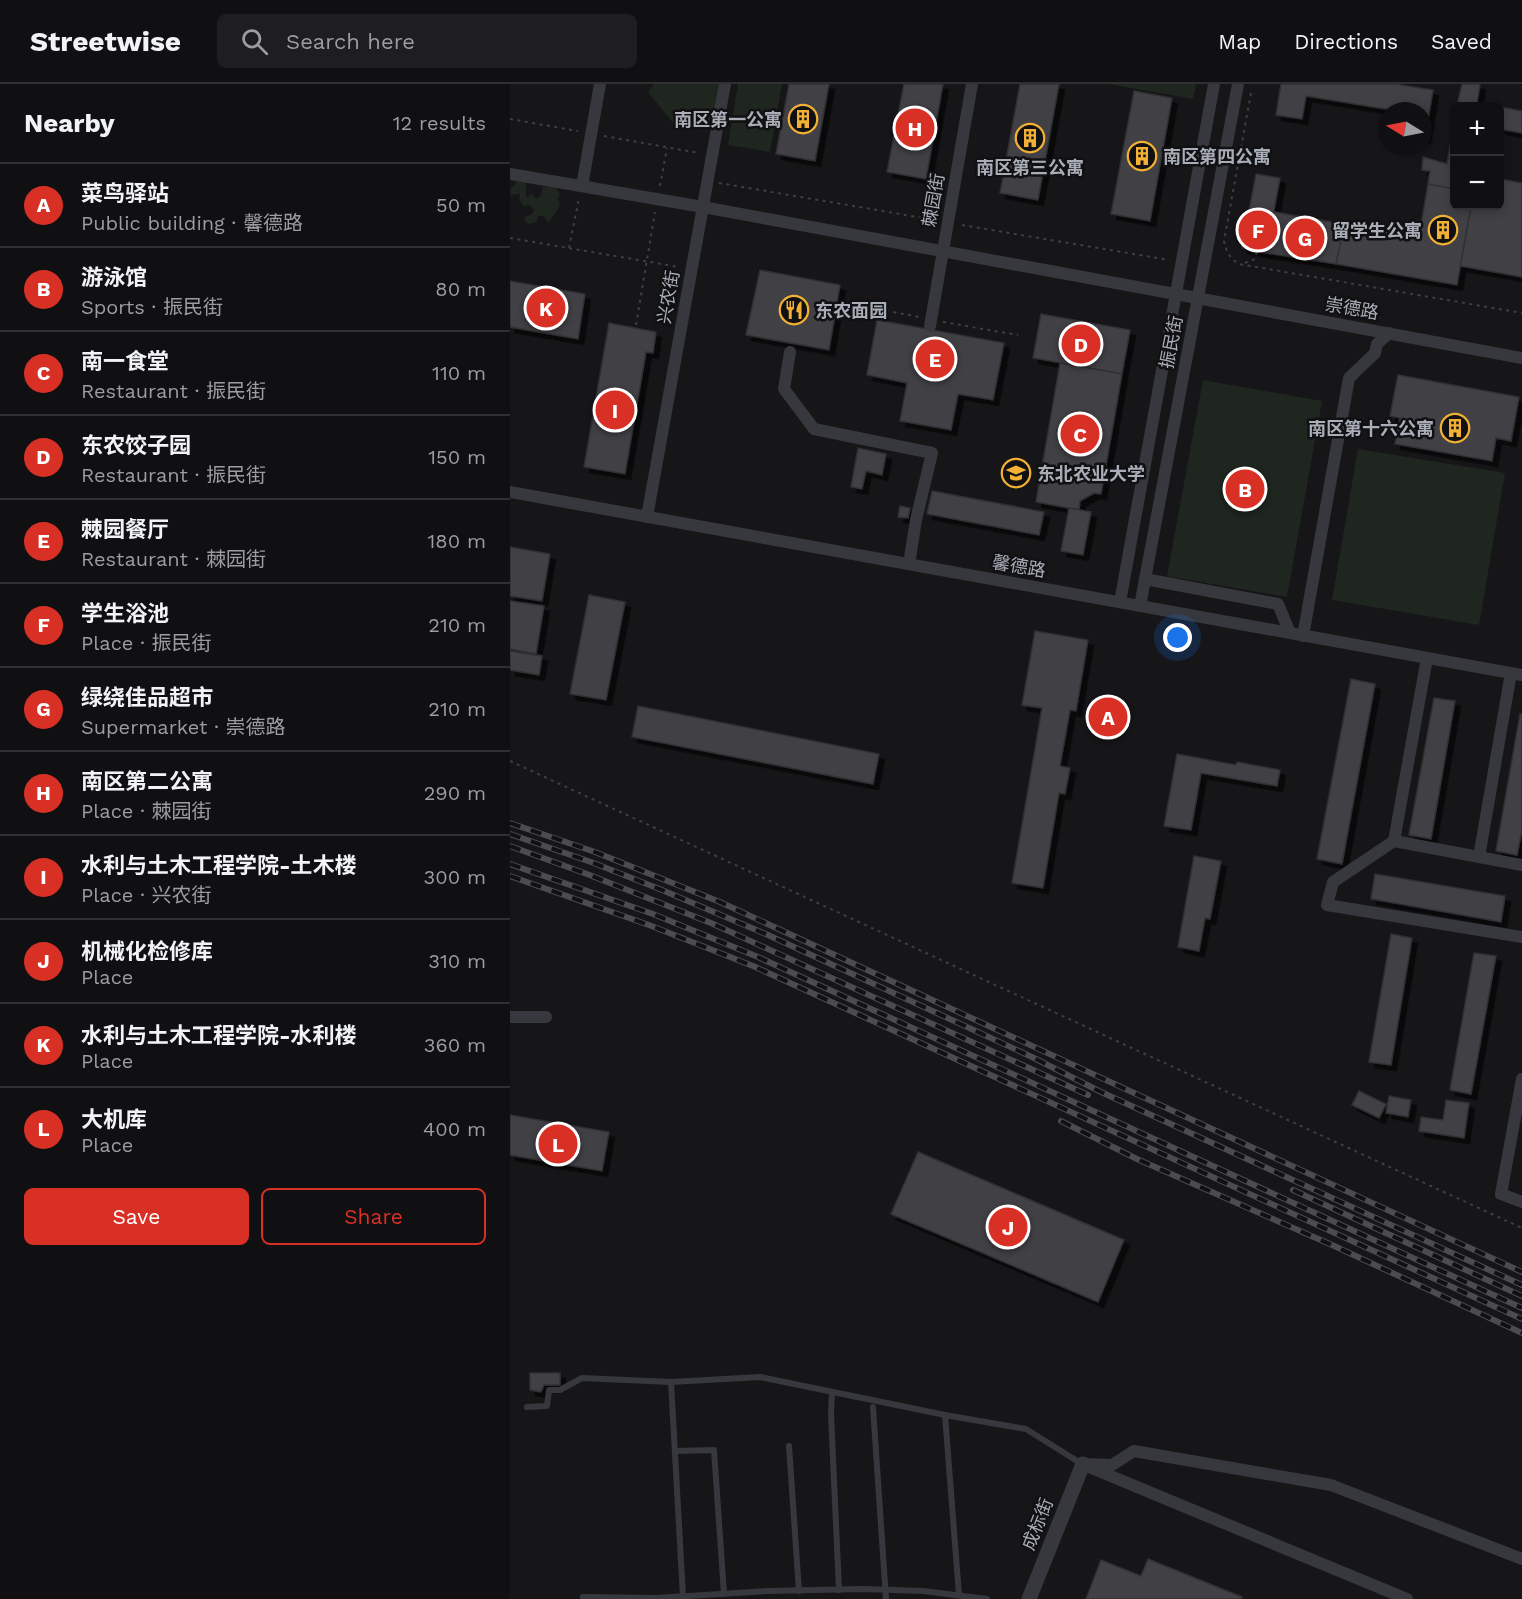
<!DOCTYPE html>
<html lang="en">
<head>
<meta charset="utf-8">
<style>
  body { margin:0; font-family:"Work Sans","Noto Sans SC",sans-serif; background:#1e1e20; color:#f1f3f6 }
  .controls { position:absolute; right:18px; top:18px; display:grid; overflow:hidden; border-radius:9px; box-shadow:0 3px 9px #0003 }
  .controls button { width:54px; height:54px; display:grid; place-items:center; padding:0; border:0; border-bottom:2px solid #303032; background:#101012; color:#f1f3f6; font:30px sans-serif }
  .compass { position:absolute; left:868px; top:18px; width:54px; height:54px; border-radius:50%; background:#101012; box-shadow:0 3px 9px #0003; rotate:280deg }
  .you { position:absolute; left:668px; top:554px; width:21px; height:21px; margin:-15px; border:4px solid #fff; border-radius:50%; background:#1a73e8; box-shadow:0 0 0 9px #1a73e833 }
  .badge { display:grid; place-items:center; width:39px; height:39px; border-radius:50%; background:#d93025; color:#fff; font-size:20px; font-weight:700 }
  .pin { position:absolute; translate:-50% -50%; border:3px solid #fff; box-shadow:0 2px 6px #0006 }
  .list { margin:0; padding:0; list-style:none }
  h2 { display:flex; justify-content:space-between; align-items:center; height:78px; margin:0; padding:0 24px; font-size:26px }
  h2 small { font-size:20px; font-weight:400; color:#9c9d9f }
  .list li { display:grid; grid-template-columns:39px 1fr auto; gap:18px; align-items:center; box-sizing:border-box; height:84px; padding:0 24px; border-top:2px solid #303032 }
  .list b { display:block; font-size:22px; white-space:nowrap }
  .list p { margin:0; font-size:20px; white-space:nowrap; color:#9c9d9f }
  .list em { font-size:20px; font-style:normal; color:#9c9d9f }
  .actions { display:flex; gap:12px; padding:18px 24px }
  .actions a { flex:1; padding:14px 0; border:2px solid #d93025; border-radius:9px; text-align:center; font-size:21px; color:#d93025 }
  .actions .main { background:#d93025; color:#fff }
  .icon { flex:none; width:33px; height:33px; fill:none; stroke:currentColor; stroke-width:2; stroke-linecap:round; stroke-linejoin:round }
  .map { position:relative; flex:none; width:1012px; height:1515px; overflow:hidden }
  header { display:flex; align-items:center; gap:36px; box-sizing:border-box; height:84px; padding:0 30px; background:#101012; border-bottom:2px solid #303032 }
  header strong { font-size:28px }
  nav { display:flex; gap:33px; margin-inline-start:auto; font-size:21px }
  .search { width:420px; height:54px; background:#1e1e20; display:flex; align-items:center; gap:15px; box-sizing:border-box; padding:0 21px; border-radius:9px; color:#9c9d9f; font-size:22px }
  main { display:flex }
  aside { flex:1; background:#101012 }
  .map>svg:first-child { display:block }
  .green { fill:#1e261f }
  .building { fill:#404145; stroke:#303034; stroke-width:1.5; filter:url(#shadow) }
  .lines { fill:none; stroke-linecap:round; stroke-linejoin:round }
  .path { stroke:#3d3f44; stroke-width:2; stroke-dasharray:3 4.5; stroke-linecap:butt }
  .service { stroke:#37383d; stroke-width:6 }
  .minor { stroke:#37383d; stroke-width:12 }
  .tertiary { stroke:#37383d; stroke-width:15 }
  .rail-casing { stroke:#4a4c52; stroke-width:6 }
  .rail { stroke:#111113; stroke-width:4; stroke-dasharray:11; stroke-linecap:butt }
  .labels { text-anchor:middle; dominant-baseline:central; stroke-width:5; stroke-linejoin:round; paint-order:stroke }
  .poi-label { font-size:18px; font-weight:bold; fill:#a8adb8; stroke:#111113; text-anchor:end }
  .street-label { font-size:18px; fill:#a8adb8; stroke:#111113 }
</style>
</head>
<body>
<header>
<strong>Streetwise</strong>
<div class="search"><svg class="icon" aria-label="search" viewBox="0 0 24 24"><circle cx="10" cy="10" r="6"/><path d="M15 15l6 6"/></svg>Search here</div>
<nav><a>Map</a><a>Directions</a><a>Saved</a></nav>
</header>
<main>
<aside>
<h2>Nearby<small>12 results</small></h2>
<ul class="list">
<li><span class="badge">A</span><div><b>菜鸟驿站</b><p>Public building · 馨德路</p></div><em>50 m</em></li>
<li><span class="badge">B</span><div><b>游泳馆</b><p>Sports · 振民街</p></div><em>80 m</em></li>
<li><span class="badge">C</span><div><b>南一食堂</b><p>Restaurant · 振民街</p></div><em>110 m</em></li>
<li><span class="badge">D</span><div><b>东农饺子园</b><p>Restaurant · 振民街</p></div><em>150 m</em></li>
<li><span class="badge">E</span><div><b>棘园餐厅</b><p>Restaurant · 棘园街</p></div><em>180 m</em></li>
<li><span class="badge">F</span><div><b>学生浴池</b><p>Place · 振民街</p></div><em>210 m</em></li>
<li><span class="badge">G</span><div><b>绿绕佳品超市</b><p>Supermarket · 崇德路</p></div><em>210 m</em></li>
<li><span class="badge">H</span><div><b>南区第二公寓</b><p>Place · 棘园街</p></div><em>290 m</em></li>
<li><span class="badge">I</span><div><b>水利与土木工程学院-土木楼</b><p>Place · 兴农街</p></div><em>300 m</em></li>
<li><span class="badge">J</span><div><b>机械化检修库</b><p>Place</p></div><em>310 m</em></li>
<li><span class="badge">K</span><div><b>水利与土木工程学院-水利楼</b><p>Place</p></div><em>360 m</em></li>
<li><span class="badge">L</span><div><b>大机库</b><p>Place</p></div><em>400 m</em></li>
</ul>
<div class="actions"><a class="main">Save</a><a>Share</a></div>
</aside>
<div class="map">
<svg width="1012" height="1515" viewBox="0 0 1012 1515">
  <defs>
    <filter id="shadow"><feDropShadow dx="5.5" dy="5.5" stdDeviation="0" flood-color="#0009"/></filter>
  </defs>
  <rect width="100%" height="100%" fill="#161618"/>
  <g class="green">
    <polygon points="144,0 215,0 208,40 168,45 138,8"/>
    <polygon points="228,0 272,0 260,68 218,61"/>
    <polygon points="598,0 686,0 683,15"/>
    <polygon points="6,97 16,98 16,113 19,113 21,109 26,115 31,111 33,103 45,102 50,111 48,114 50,122 38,139 34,132 28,132 26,138 20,140 14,137 15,133 22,130 24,126 19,120 14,123 9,115 10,110 1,111 0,104 5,101"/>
    <polygon points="693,296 812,317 777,513 657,492"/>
    <polygon points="848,365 995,389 969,541 822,516"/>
  </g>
  <g class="building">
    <polygon points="279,0 319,0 305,77 266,70"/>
    <polygon points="394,0 433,0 416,95 377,88"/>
    <polygon points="510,0 549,0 528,116 490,109"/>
    <polygon points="771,0 885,0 923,6 915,54 913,53 913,27 888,27 796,12 792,35 766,31"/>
    <polygon points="952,0 970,0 967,19 988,22 947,22"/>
    <polygon points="624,7 662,14 640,137 601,130"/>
    <polygon points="990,23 1012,27 1012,49 990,45"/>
    <polygon points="944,38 944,105 918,100 920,87 912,86 913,73 937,80"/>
    <polygon points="746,90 770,94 756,169 732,164"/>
    <polygon points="990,95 1012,99 1012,193 950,182 961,122 990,122"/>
    <polygon points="918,100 944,105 944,122 961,122 947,201 826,180 834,140 909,153"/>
    <polygon points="764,128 834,140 826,180 756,169"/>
    <polygon points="250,186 330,201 319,266 236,251"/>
    <polygon points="0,197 75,210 68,255 0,243"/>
    <polygon points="531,230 620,246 612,290 523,274"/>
    <polygon points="367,236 494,259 483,316 448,310 441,346 390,337 397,299 357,291"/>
    <polygon points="99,239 146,248 143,269 136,268 115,390 74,383"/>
    <polygon points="550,279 612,290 591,410 584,409 570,417 569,426 526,418"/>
    <polygon points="888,291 1009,313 1001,357 986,354 982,377 885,360 890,334 880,332"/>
    <polygon points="348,364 376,370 372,391 356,387 352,405 341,403"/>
    <polygon points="422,407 534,428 529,451 417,430"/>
    <polygon points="390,422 400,424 398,434 388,433"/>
    <polygon points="559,424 581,428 573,471 551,467"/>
    <polygon points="0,463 40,470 32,517 0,512"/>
    <polygon points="79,511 115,518 96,616 60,610"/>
    <polygon points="0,517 34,522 26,570 0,565"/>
    <polygon points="525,547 578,556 566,627 560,626 550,682 560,684 555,710 549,709 533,804 502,799 532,624 512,621"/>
    <polygon points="0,567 32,572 29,591 0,586"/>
    <polygon points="841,595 865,600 832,780 807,775"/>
    <polygon points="924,614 945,617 921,755 899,751"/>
    <polygon points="128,622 369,670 363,700 122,653"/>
    <polygon points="1010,630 1012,630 1012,746 1007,771 986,767"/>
    <polygon points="667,670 726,681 727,678 770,686 767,702 691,689 681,746 654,742"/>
    <polygon points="684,772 711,777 700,835 695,834 689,867 668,863"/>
    <polygon points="865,790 995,812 991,838 861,815"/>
    <polygon points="881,850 902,854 881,981 859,978"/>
    <polygon points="964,869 986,872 961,1010 940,1006"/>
    <polygon points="849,1007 876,1020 869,1034 842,1021"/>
    <polygon points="879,1012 901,1016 898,1033 876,1029"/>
    <polygon points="936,1016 959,1019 954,1054 909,1047 911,1033 933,1036"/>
    <polygon points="0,1031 99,1048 92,1087 0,1071"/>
    <polygon points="408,1068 614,1156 588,1218 381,1130"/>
    <polygon points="20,1289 50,1289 50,1301 34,1301 31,1308 20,1306"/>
    <polygon points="638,1475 732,1513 731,1515 576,1515 591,1476 631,1492"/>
  </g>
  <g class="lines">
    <g class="path">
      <path d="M741,9L714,157C716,168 720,174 729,180L1012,229"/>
      <polyline points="0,35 68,47"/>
      <polyline points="94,52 189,69"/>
      <polyline points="209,99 425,136"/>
      <polyline points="150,102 157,64"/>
      <polyline points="452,141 659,176"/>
      <polyline points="0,154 169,183"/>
      <polyline points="59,164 69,114"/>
      <polyline points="735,179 745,175 747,167"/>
      <polyline points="339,220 410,233"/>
      <polyline points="433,238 508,251"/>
      <polyline points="126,241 145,128"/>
      <polyline points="0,677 1012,1144"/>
    </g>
    <g class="service">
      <polyline points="161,1298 173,1513"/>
      <polyline points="322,1308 321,1330 329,1506"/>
      <polyline points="17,1323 37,1322 39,1306 50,1306 72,1294 161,1298 250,1293 435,1331 516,1345 572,1380"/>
      <polyline points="363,1323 376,1515"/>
      <polyline points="435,1331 449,1511"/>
      <polyline points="279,1362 289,1507"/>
      <polyline points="166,1367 204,1366 214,1510"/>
      <polyline points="73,1513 146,1514 257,1507 353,1505 413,1507 477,1515"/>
    </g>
    <g class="minor">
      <polyline points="0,90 193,123 1012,274"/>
      <polyline points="72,102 90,0"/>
      <polyline points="420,242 462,0"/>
      <polyline points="280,268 274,305 304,345 422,369 406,436 399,480"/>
      <polyline points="0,408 1012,591"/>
      <polyline points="137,433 215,0"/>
      <polyline points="635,495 768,520 780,549"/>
      <polyline points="610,518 704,0"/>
      <polyline points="630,522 728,0"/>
      <polyline points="793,552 839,294 865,269 867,260 879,249"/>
      <polyline points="884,757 917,574"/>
      <polyline points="969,773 1001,589"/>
      <polyline points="1012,781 884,757 823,798 817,821 1012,853"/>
      <polyline points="0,933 36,933"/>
      <polyline points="1012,995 991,1110 1012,1118"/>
      <polyline points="573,1380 602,1381 624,1367 821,1401 1012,1475"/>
      <polyline points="579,1383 897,1515"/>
    </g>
    <polyline class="tertiary" points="519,1515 573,1380"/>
    <g class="rail-casing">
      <g id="rail">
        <polyline points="0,739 85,768 210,818 1012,1188"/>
        <polyline points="0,750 81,778 152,806 258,851 522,973 591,1008 1012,1201"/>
        <polyline points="0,762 77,790 201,839 578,1011"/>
        <polyline points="0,780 143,830 248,873 1012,1224"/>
        <polyline points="0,792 139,841 243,882 1012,1235"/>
        <polyline points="551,1037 627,1075 822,1161 1012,1249"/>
        <polyline points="783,1106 1012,1212"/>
      </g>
    </g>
    <use href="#rail" class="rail"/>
  </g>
  <defs>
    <g id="building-ring" transform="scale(1.5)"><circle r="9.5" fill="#111113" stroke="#f2b134" stroke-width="1.5"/><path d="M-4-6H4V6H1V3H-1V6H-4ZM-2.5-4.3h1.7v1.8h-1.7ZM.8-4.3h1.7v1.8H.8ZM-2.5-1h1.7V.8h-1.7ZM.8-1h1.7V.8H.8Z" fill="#f2b134"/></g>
    <g id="restaurant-ring" transform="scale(1.5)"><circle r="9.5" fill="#111113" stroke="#f2b134" stroke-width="1.5"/><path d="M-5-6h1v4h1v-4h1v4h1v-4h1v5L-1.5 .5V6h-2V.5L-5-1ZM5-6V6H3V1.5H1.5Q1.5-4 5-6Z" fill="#f2b134"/></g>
    <g id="university-ring" transform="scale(1.5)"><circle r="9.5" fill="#111113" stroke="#f2b134" stroke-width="1.5"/><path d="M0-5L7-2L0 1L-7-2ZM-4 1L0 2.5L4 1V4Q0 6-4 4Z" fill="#f2b134"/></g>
  </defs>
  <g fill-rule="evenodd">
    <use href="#building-ring" x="293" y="35"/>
    <use href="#building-ring" x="520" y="54"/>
    <use href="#building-ring" x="632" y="72"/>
    <use href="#building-ring" x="933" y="146"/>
    <use href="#restaurant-ring" x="284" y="226"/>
    <use href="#building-ring" x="945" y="344"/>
    <use href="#university-ring" x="506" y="389"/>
  </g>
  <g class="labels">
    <g class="poi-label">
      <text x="272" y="35">南区第一公寓</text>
      <text x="653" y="72" text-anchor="start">南区第四公寓</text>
      <text x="520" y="83" text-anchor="middle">南区第三公寓</text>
      <text x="912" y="146">留学生公寓</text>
      <text x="305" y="226" text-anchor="start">东农面园</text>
      <text x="924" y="344">南区第十六公寓</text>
      <text x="527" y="389" text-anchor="start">东北农业大学</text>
    </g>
    <g class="street-label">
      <text transform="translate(423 116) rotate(-80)">棘园街</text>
      <text transform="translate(158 213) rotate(-80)">兴农街</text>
      <text transform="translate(842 224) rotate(10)">崇德路</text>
      <text transform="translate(661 258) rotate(-79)">振民街</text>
      <text transform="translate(509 482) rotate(10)">馨德路</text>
      <text transform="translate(527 1440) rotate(-68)">成标街</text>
    </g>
  </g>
</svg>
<div class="controls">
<button>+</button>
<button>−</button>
</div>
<svg class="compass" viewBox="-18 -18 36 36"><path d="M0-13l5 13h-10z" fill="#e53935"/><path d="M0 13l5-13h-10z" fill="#9c9d9f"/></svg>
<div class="you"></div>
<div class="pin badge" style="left:598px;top:633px">A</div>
<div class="pin badge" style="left:735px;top:405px">B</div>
<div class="pin badge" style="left:570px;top:350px">C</div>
<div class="pin badge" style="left:571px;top:260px">D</div>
<div class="pin badge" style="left:425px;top:275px">E</div>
<div class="pin badge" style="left:748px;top:146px">F</div>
<div class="pin badge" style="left:795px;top:154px">G</div>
<div class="pin badge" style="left:405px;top:44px">H</div>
<div class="pin badge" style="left:105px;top:326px">I</div>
<div class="pin badge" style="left:498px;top:1143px">J</div>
<div class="pin badge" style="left:36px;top:224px">K</div>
<div class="pin badge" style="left:48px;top:1060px">L</div>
</div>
</main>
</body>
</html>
